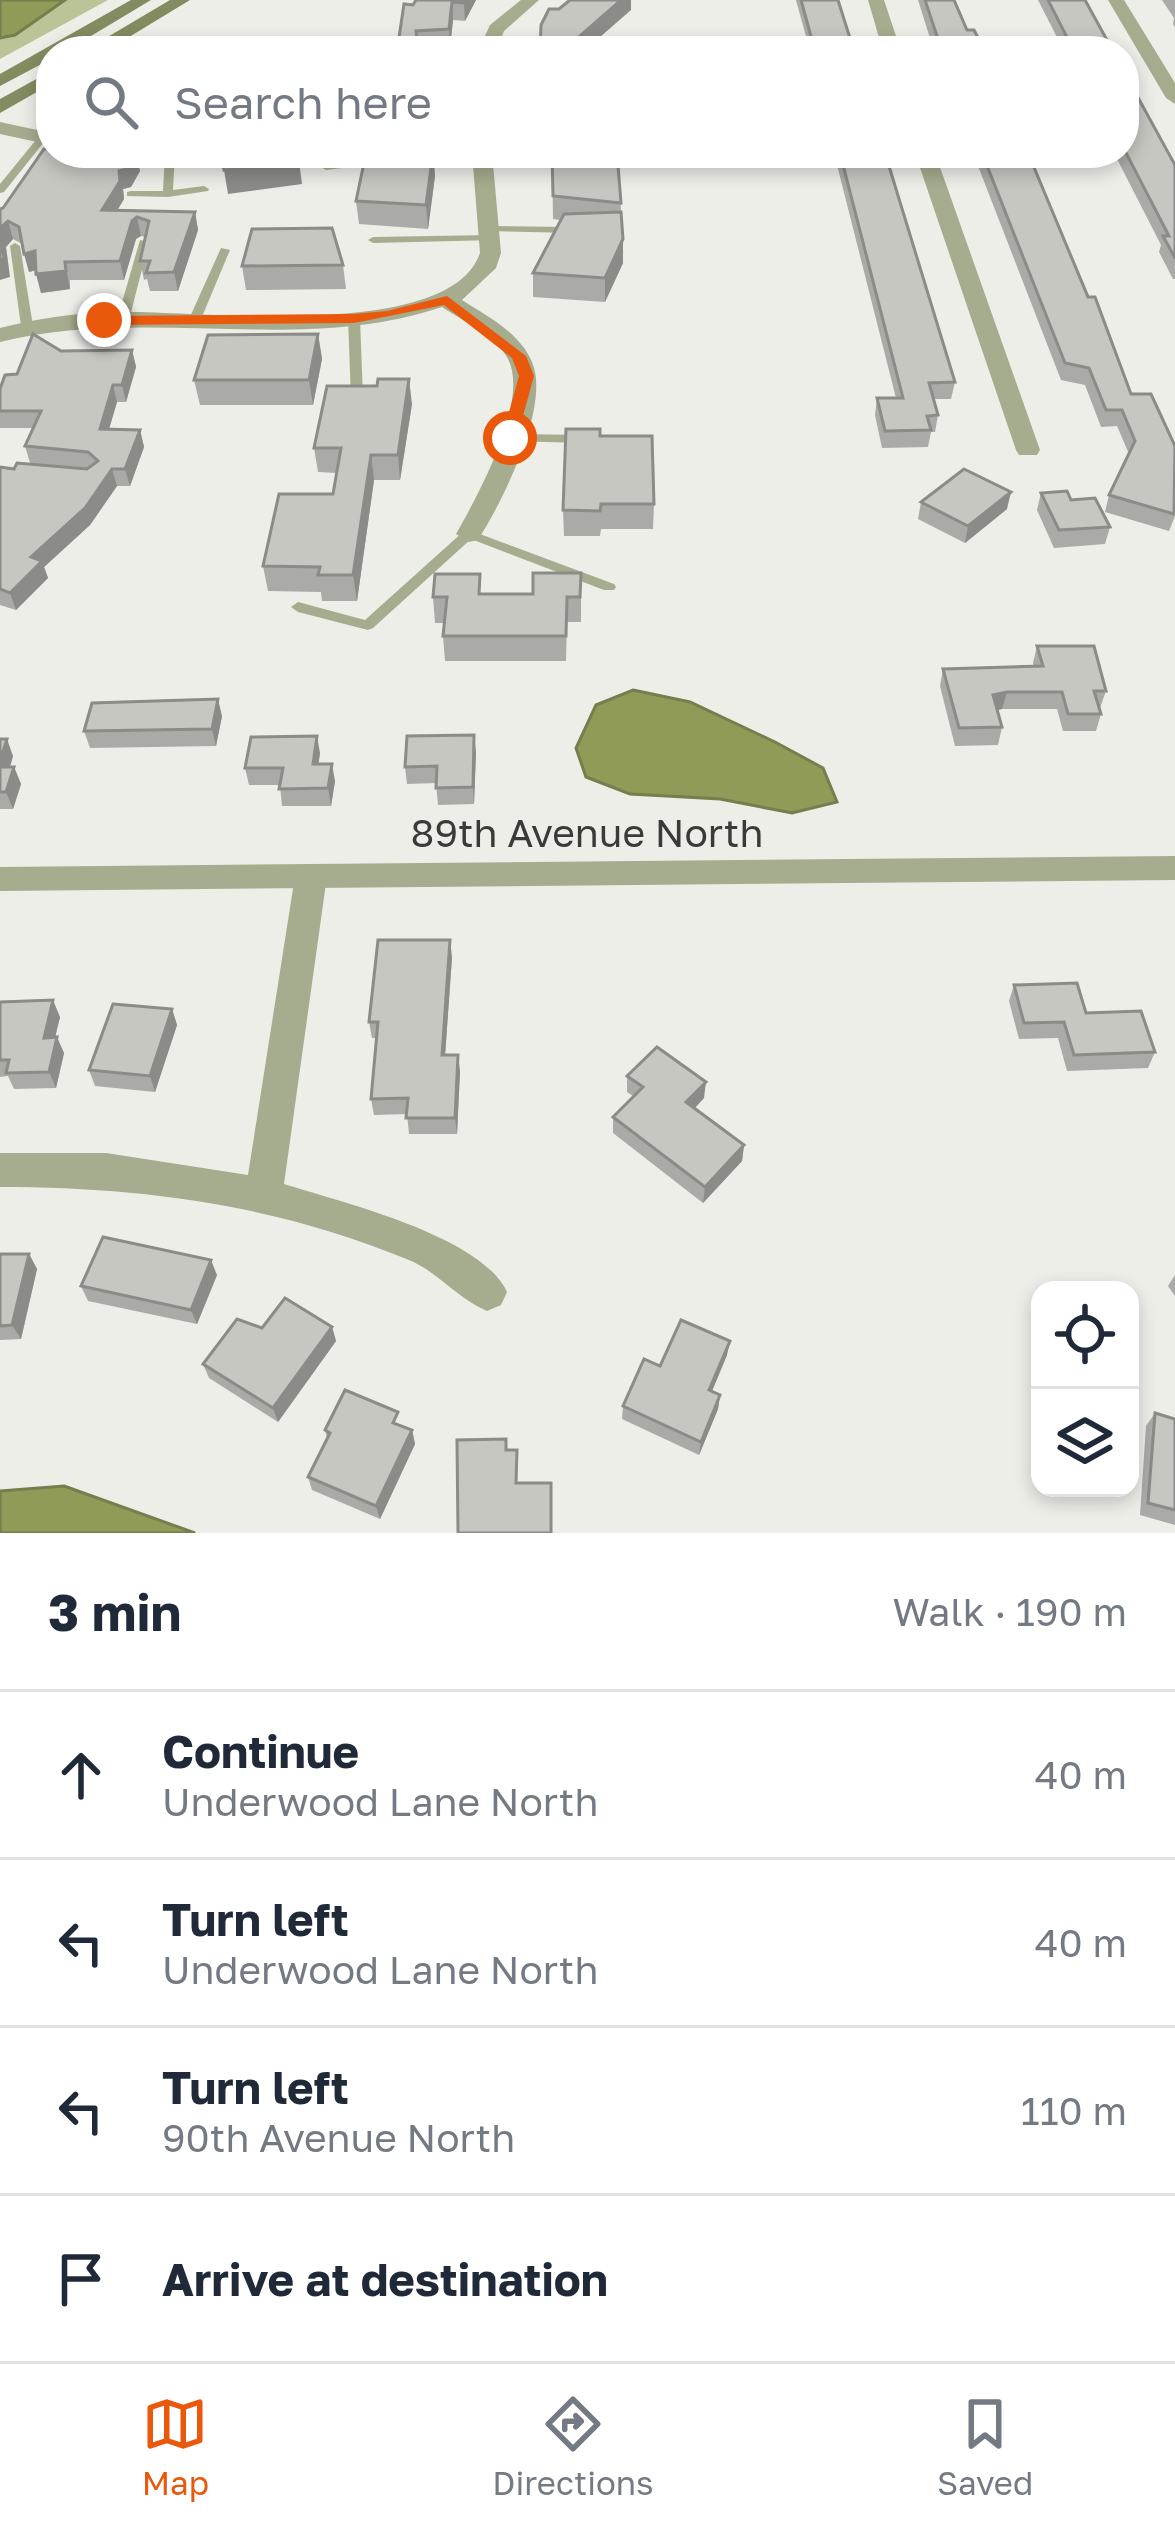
<!DOCTYPE html>
<html lang="en">
<head>
<meta charset="utf-8">
<style>
  body { margin:0; font-family:"Golos Text",sans-serif; background:#f2f2f3; color:#1f2937 }
  .controls { position:absolute; right:36px; bottom:36px; display:grid; overflow:hidden; border-radius:24px; box-shadow:0 6px 18px #0003 }
  .controls button { width:108px; height:108px; display:grid; place-items:center; padding:0; border:0; border-bottom:3px solid #e0e1e3; background:#fff; color:#1f2937; font:60px sans-serif }
  .stop { position:absolute; width:36px; height:36px; margin:-27px; border:9px solid #ea580c; border-radius:50%; background:#fff }
  .stop.end { background:#ea580c; border-color:#fff; box-shadow:0 3px 12px #0008 }
  .list { margin:0; padding:0; list-style:none }
  h2 { display:flex; justify-content:space-between; align-items:center; height:156px; margin:0; padding:0 48px; font-size:51px }
  h2 small { font-size:39px; font-weight:400; color:#747a83 }
  .list li { display:grid; grid-template-columns:78px 1fr auto; gap:36px; align-items:center; box-sizing:border-box; height:168px; padding:0 48px; border-top:3px solid #e0e1e3 }
  .list b { display:block; font-size:45px; white-space:nowrap }
  .list p { margin:0; font-size:39px; white-space:nowrap; color:#747a83 }
  .list em { font-size:39px; font-style:normal; color:#747a83 }
  .icon { flex:none; width:66px; height:66px; fill:none; stroke:currentColor; stroke-width:2; stroke-linecap:round; stroke-linejoin:round }
  .map { position:relative; flex:none; width:1175px; height:1533px; overflow:hidden }
  .search { position:absolute; background:#fff; box-shadow:0 6px 18px #0003; left:36px; right:36px; top:36px; height:132px; display:flex; align-items:center; gap:30px; box-sizing:border-box; padding:0 42px; border-radius:48px; color:#747a83; font-size:45px }
  .sheet { height:828px; background:#fff }
  nav { display:flex; justify-content:space-around; align-items:center; box-sizing:border-box; height:168px; border-top:3px solid #e0e1e3; background:#fff; font-size:33px; color:#747a83 }
  nav a { display:grid; justify-items:center; gap:6px }
  nav .on { color:#ea580c }
  .map>svg:first-child { display:block }
  .green { fill:#bbc497 }
  .water { fill:#8f9b56; stroke:#767e4d; stroke-width:3 }
  .lines { fill:none; stroke-linecap:round; stroke-linejoin:round }
  .service { fill:#a6ac8e; fill-rule:evenodd }
  .minor { fill:#a6ac8e; fill-rule:evenodd }
  .tertiary { fill:#a6ac8e; fill-rule:evenodd }
  .secondary { fill:#838c60; fill-rule:evenodd }
  .wall { fill:#aaaba6 }
  .shaded-wall { fill:#8b8b87 }
  .building { fill:#c6c7c1; stroke:#8b8b87; stroke-width:3 }
  .route { fill:#ea580c }
  .labels { text-anchor:middle; dominant-baseline:central; stroke-width:10; stroke-linejoin:round; paint-order:stroke }
  .street-label { font-size:39px; fill:#3a3b38; stroke:#edeee8 }
</style>
</head>
<body>
<div class="map">
<svg width="1175" height="1533" viewBox="0 0 1175 1533">
  <rect width="100%" height="100%" fill="#edeee8"/>
  <polygon class="green" points="0,0 108,0 0,59"/>
  <g class="water">
    <polygon points="0,0 65,0 15,35 0,38"/>
    <polygon points="633,690 690,702 775,742 823,768 837,802 792,813 720,799 630,794 586,777 576,748 596,705"/>
    <polygon points="64,1486 195,1533 0,1533 0,1491"/>
  </g>
  <g class="lines">
    <g class="service">
      <polygon points="40,135 48,137 4,192 0,193 0,184"/>
      <polygon points="165,153 175,153 173,190 204,186 209,189 208,191 168,197 127,196 127,192 131,191 163,191"/>
      <polygon points="362,153 372,153 371,158 400,153 410,155 366,165 326,170 321,167 326,164 361,160"/>
      <polygon points="490,226 571,227 576,230 571,233 486,231 486,227"/>
      <polygon points="491,235 496,238 495,240 373,243 368,240 373,237"/>
      <polygon points="140,240 149,242 129,320 123,323 117,320"/>
      <polygon points="15,243 20,246 33,326 27,329 21,326 10,246"/>
      <polygon points="221,248 230,250 201,319 195,322 191,321 189,319"/>
      <polygon points="354,316 360,319 363,398 357,402 351,398 348,319"/>
      <polygon points="510,434 585,435 591,439 585,443 506,441 506,435"/>
      <polygon points="469,530 614,584 616,587 614,590 604,590 471,539 373,628 368,630 298,612 291,607 298,602 365,620 464,531"/>
    </g>
    <g class="minor">
      <polygon points="521,0 539,0 504,31 496,51 478,51 490,25"/>
      <polygon points="868,0 884,0 901,51 883,51"/>
      <polygon points="1108,0 1124,0 1175,83 1175,104 1166,98"/>
      <polygon points="0,122 51,133 51,145 0,134"/>
      <path d="M472,153H492L501,253L496,268L462,300C487,316 520,333 532,362C551,406 502,502 478,540L469,542L456,534C477,497 530,401 508,359C496,336 463,321 442,307C300,355 145,306 0,342V328C37,319 72,313 110,312C188,309 449,344 480,253Z"/>
      <polygon points="915,153 935,153 1040,450 1037,455 1019,455 1016,450"/>
      <path d="M311,864L322,867L327,876L284,1184C341,1202 482,1236 507,1292L501,1305L487,1311C458,1299 438,1272 409,1260C277,1205 142,1187 0,1187V1153H106L248,1175L295,876L300,867Z"/>
    </g>
    <polygon class="tertiary" points="1175,856 1175,880 0,891 0,867"/>
    <g class="secondary">
      <polygon points="131,0 151,0 66,51 51,51 51,59 0,86 0,74"/>
      <polygon points="170,0 190,0 106,51 84,51"/>
      <polygon points="51,71 51,84 0,113 0,99"/>
    </g>
  </g>
  <g class="wall">
    <polygon points="476,0 465,21 453,20 450,47 418,49 404,4"/>
    <polygon points="796,0 838,0 854,51 810,51"/>
    <polygon points="918,0 954,0 967,30 985,51 934,51"/>
    <polygon points="1038,0 1085,0 1113,51 1064,51"/>
    <polygon points="1162,0 1175,0 1175,27 1173,24 1174,18"/>
    <polygon points="1124,72 1175,165 1175,279 1173,279 1159,252 1161,245 1114,153 1124,153"/>
    <polygon points="433,153 435,176 428,229 359,224 356,201 405,158"/>
    <polygon points="552,153 617,153 623,239 623,263 605,302 533,297 533,273 560,220 553,219"/>
    <polygon points="830,153 885,153 955,382 951,399 934,399 938,415 935,432 931,432 928,447 882,448 875,415 877,398 896,398 835,157 830,157"/>
    <polygon points="973,153 1028,153 1131,394 1175,446 1175,516 1169,531 1105,512 1109,495 1129,454 1117,426 1101,427 1085,385 1061,380"/>
    <polygon points="136,154 140,171 131,187 123,189 124,199 117,211 195,212 198,230 178,291 150,291 147,279 144,280 140,261 145,237 141,236 136,239 124,280 70,280 70,289 41,293 36,270 29,272 22,244 13,239 6,247 10,277 0,209"/>
    <polygon points="343,265 346,289 246,290 242,266"/>
    <polygon points="318,334 322,359 313,405 200,405 194,380"/>
    <polygon points="132,350 136,367 126,402 117,402 109,429 140,430 144,447 130,486 117,486 90,525 44,567 48,578 16,610 0,605 0,467 14,469 30,463 25,446 33,428 0,428 0,389 61,351"/>
    <polygon points="412,404 400,480 374,480 357,601 322,601 321,592 268,591 263,566 333,494 337,473 318,472 314,448"/>
    <polygon points="600,436 654,504 653,529 601,529 600,536 564,536 563,510"/>
    <polygon points="1041,493 1110,527 1105,544 1054,548 1037,510"/>
    <polygon points="921,502 1007,509 965,543 918,519"/>
    <polygon points="581,573 581,622 567,622 566,661 445,661 443,636 444,623 435,623 433,597 481,594 533,594"/>
    <polygon points="1037,646 1106,691 1100,708 1101,714 1096,731 1063,731 1057,709 1002,709 997,710 1002,727 998,745 955,746 940,686 943,669 1034,667 1033,663"/>
    <polygon points="222,716 216,746 90,748 84,731"/>
    <polygon points="0,739 13,756 10,767 14,767 21,784 13,809 0,809"/>
    <polygon points="476,752 474,804 438,805 436,783 407,784 405,767"/>
    <polygon points="320,753 318,764 335,781 331,806 282,806 280,785 249,785 245,768"/>
    <polygon points="452,957 445,1055 460,1071 457,1134 409,1134 407,1114 374,1115 371,1099 377,1038 372,1038 369,1022"/>
    <polygon points="1014,985 1086,1013 1155,1052 1148,1068 1067,1071 1058,1038 1019,1039 1009,1001"/>
    <polygon points="0,1002 60,1017 55,1037 64,1053 56,1088 14,1089 8,1076 0,1077"/>
    <polygon points="172,1009 177,1025 155,1092 95,1086 89,1070"/>
    <polygon points="627,1076 704,1098 695,1108 744,1145 742,1161 703,1203 613,1133 613,1117 633,1096 627,1092"/>
    <polygon points="0,1254 29,1254 37,1269 21,1339 0,1340"/>
    <polygon points="217,1275 197,1324 88,1301 81,1286"/>
    <polygon points="1175,1275 1175,1296 1168,1286"/>
    <polygon points="332,1327 336,1341 278,1422 209,1378 203,1364 262,1328"/>
    <polygon points="727,1355 712,1391 720,1395 718,1409 699,1455 622,1419 623,1406 660,1366"/>
    <polygon points="1155,1413 1175,1419 1175,1525 1140,1515 1146,1426"/>
    <polygon points="401,1426 412,1430 415,1444 380,1519 312,1490 308,1477 327,1438 325,1430"/>
  </g>
  <g class="shaded-wall">
    <polygon points="465,0 476,0 465,21 464,3"/>
    <polygon points="621,0 631,0 631,10 584,51 563,51"/>
    <polygon points="452,2 453,20 450,47 449,29"/>
    <polygon points="433,153 435,176 428,229 426,205"/>
    <polygon points="136,154 140,171 131,187 123,189 124,199 106,228 102,210 119,171"/>
    <polygon points="299,161 302,184 228,194 224,170"/>
    <polygon points="195,212 198,230 178,291 174,272"/>
    <polygon points="137,217 141,236 136,239 124,280 120,261 132,221"/>
    <polygon points="8,221 13,239 6,247 10,277 0,280 0,228"/>
    <polygon points="623,239 623,263 605,302 605,278"/>
    <polygon points="35,251 40,269 29,272 24,254"/>
    <polygon points="65,262 70,289 41,293 36,274"/>
    <polygon points="318,334 322,359 313,405 309,380"/>
    <polygon points="132,350 136,367 126,402 122,385"/>
    <polygon points="409,379 412,404 400,480 398,455"/>
    <polygon points="113,385 117,402 104,446 100,429"/>
    <polygon points="140,430 144,447 130,486 125,469"/>
    <polygon points="371,455 374,480 357,601 353,575"/>
    <polygon points="112,469 117,486 90,525 44,567 48,578 16,610 10,593 31,557"/>
    <polygon points="1011,492 1007,509 965,543 968,526"/>
    <polygon points="1007,692 1002,709 988,712 993,695"/>
    <polygon points="218,699 222,716 216,746 212,729"/>
    <polygon points="474,735 476,752 474,804 473,787"/>
    <polygon points="317,736 320,753 316,781 313,764"/>
    <polygon points="7,739 13,756 5,784 0,772 0,761"/>
    <polygon points="332,764 335,781 331,806 328,788"/>
    <polygon points="14,767 21,784 13,809 6,792"/>
    <polygon points="450,940 452,957 444,1071 442,1055"/>
    <polygon points="53,1000 60,1017 51,1054 44,1038"/>
    <polygon points="172,1009 177,1025 155,1092 150,1076"/>
    <polygon points="57,1037 64,1053 56,1088 49,1072"/>
    <polygon points="458,1055 460,1071 457,1134 455,1118"/>
    <polygon points="706,1082 704,1098 685,1118 686,1102"/>
    <polygon points="744,1145 742,1161 703,1203 705,1187"/>
    <polygon points="29,1254 37,1269 21,1339 12,1325"/>
    <polygon points="211,1260 217,1275 197,1324 191,1310"/>
    <polygon points="332,1327 336,1341 278,1422 273,1408"/>
    <polygon points="730,1341 727,1355 707,1403 709,1390"/>
    <polygon points="720,1395 718,1409 699,1455 701,1442"/>
    <polygon points="412,1430 415,1444 380,1519 376,1506"/>
  </g>
  <g class="building">
    <polygon points="416,0 465,0 464,3 452,2 449,29 416,31 418,51 397,51 404,4 413,5"/>
    <polygon points="570,0 621,0 563,51 540,51 541,25 549,9 559,9"/>
    <polygon points="801,0 838,0 854,51 815,51"/>
    <polygon points="925,0 954,0 967,30 974,30 985,51 942,51"/>
    <polygon points="1048,0 1085,0 1113,51 1074,51"/>
    <polygon points="1124,72 1175,165 1175,258 1163,236 1169,236 1124,149"/>
    <polygon points="44,149 51,149 51,153 136,154 127,169 119,171 120,181 102,210 195,212 174,272 146,273 150,261 140,261 149,221 137,217 132,221 120,261 65,262 66,271 36,274 35,251 24,254 19,227 8,221 0,228 4,259 0,260 0,209 3,208"/>
    <polygon points="220,153 297,153 299,161 224,170"/>
    <polygon points="406,153 433,153 426,205 356,201 365,158 405,158"/>
    <polygon points="552,153 617,153 621,203 553,196"/>
    <polygon points="840,153 885,153 955,382 929,383 938,415 927,416 931,430 885,431 877,398 903,398"/>
    <polygon points="982,153 1028,153 1088,297 1095,297 1131,394 1151,394 1175,446 1174,514 1109,495 1135,441 1122,410 1106,410 1089,368 1065,363"/>
    <polygon points="621,212 623,239 605,278 533,273 564,214"/>
    <polygon points="332,228 343,265 242,266 252,229"/>
    <polygon points="33,334 61,351 132,350 122,385 113,385 100,429 140,430 125,469 112,469 85,508 31,557 42,561 10,593 0,589 0,467 14,469 17,463 87,469 98,461 88,452 25,446 41,411 0,411 0,389 5,375 17,374"/>
    <polygon points="318,334 309,380 194,380 208,335"/>
    <polygon points="378,379 409,379 398,455 371,455 353,575 318,575 320,567 263,566 279,494 333,494 341,448 314,448 327,386 377,386"/>
    <polygon points="566,429 600,429 600,436 652,436 654,504 601,504 600,511 563,510"/>
    <polygon points="964,469 1011,492 968,526 921,502"/>
    <polygon points="1067,491 1071,500 1095,498 1110,527 1059,530 1041,493"/>
    <polygon points="533,573 581,573 580,597 567,597 566,636 443,636 447,597 433,597 435,574 480,574 479,594 533,594"/>
    <polygon points="1037,646 1094,646 1106,691 1094,691 1101,714 1068,714 1062,692 1007,692 993,695 1002,727 959,728 943,669 1043,666"/>
    <polygon points="218,699 212,729 84,731 92,703"/>
    <polygon points="474,735 473,787 436,788 437,766 405,767 407,736"/>
    <polygon points="317,736 313,764 332,764 328,788 279,789 283,768 245,768 251,737"/>
    <polygon points="0,739 7,739 0,761"/>
    <polygon points="0,767 14,767 6,792 0,792"/>
    <polygon points="378,940 450,940 442,1055 458,1055 455,1118 406,1118 408,1098 371,1099 378,1022 369,1022"/>
    <polygon points="1077,983 1086,1013 1141,1011 1155,1052 1074,1055 1064,1022 1024,1023 1014,985"/>
    <polygon points="53,1000 44,1038 57,1037 49,1072 6,1073 9,1060 0,1060 0,1002"/>
    <polygon points="113,1004 172,1009 150,1076 89,1070"/>
    <polygon points="657,1047 706,1082 686,1102 744,1145 705,1187 613,1117 643,1087 627,1076"/>
    <polygon points="103,1237 211,1260 191,1310 81,1286"/>
    <polygon points="0,1254 29,1254 12,1325 0,1326"/>
    <polygon points="285,1298 332,1327 273,1408 203,1364 237,1319 262,1328"/>
    <polygon points="681,1320 730,1341 709,1390 720,1395 701,1442 623,1406 644,1359 660,1366"/>
    <polygon points="345,1390 398,1412 393,1423 412,1430 376,1506 308,1477 330,1433 325,1430"/>
    <polygon points="1155,1413 1175,1419 1175,1510 1148,1503"/>
    <polygon points="506,1439 506,1450 517,1450 516,1483 551,1483 551,1533 458,1533 457,1440"/>
  </g>
  <polygon class="route" points="447,296 526,356 534,376 516,441 502,438 519,376 512,358 444,305 354,323 104,325 97,320 104,316 354,314 387,311"/>
  <g class="labels">
    <g class="street-label">
      <text x="587" y="832">89th Avenue North</text>
    </g>
  </g>
</svg>
<div class="controls">
<button><svg class="icon" aria-label="locate" viewBox="0 0 24 24"><circle cx="12" cy="12" r="6"/><path d="M12 2v4M12 18v4M2 12h4M18 12h4"/></svg></button>
<button><svg class="icon" aria-label="layers" viewBox="0 0 24 24"><path d="M12 4l9 5-9 5-9-5zM3 14l9 5 9-5"/></svg></button>
</div>
<div class="stop" style="left:510px;top:438px"></div>
<div class="stop end" style="left:104px;top:320px"></div>
<div class="search"><svg class="icon" aria-label="search" viewBox="0 0 24 24"><circle cx="10" cy="10" r="6"/><path d="M15 15l6 6"/></svg>Search here</div>
</div>
<section class="sheet">
<h2>3 min<small>Walk · 190 m</small></h2>
<ul class="list">
<li><svg class="icon" aria-label="ahead" viewBox="0 0 24 24"><path d="M12 20V5M6 11l6-6 6 6"/></svg><div><b>Continue</b><p>Underwood Lane North</p></div><em>40 m</em></li>
<li><svg class="icon" aria-label="left" viewBox="0 0 24 24"><path d="M17 20v-9H6M10 6l-5 5 5 5"/></svg><div><b>Turn left</b><p>Underwood Lane North</p></div><em>40 m</em></li>
<li><svg class="icon" aria-label="left" viewBox="0 0 24 24"><path d="M17 20v-9H6M10 6l-5 5 5 5"/></svg><div><b>Turn left</b><p>90th Avenue North</p></div><em>110 m</em></li>
<li><svg class="icon" aria-label="arrive" viewBox="0 0 24 24"><path d="M6 21V4h12l-3 4 3 4H6"/></svg><div><b>Arrive at destination</b></div></li>
</ul>
</section>
<nav>
<a class="on"><svg class="icon" aria-label="map" viewBox="0 0 24 24"><path d="M3 6l6-2 6 2 6-2v14l-6 2-6-2-6 2zM9 4v14M15 6v14"/></svg>Map</a>
<a><svg class="icon" aria-label="directions" viewBox="0 0 24 24"><path d="M12 3l9 9-9 9-9-9zM9 14v-3h6M13 9l2 2-2 2"/></svg>Directions</a>
<a><svg class="icon" aria-label="saved" viewBox="0 0 24 24"><path d="M7 4h10v16l-5-4-5 4z"/></svg>Saved</a>
</nav>
</body>
</html>
